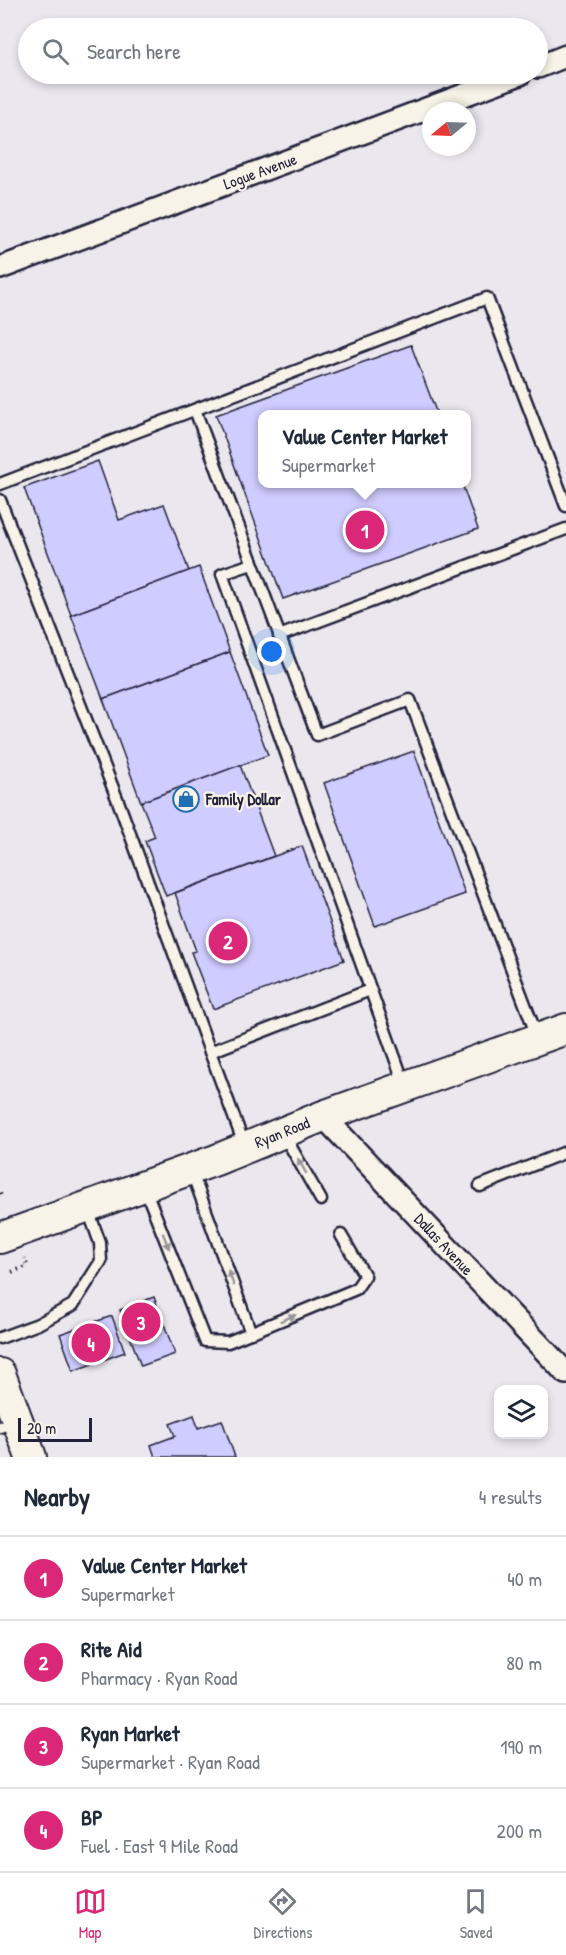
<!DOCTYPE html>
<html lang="en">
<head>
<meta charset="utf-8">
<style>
  body { margin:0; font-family:"Patrick Hand",sans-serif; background:#f6f6f7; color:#1f2937 }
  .controls { position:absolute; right:18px; bottom:18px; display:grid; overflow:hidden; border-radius:12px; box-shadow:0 3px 9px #0003 }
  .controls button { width:54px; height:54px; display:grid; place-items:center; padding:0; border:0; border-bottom:2px solid #e0e1e3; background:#fff; color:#1f2937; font:30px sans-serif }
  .compass { position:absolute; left:422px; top:102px; width:54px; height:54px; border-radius:50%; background:#fff; box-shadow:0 3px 9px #0003; rotate:251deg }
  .scale { position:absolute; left:18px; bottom:15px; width:74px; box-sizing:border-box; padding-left:6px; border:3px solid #22223b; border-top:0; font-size:16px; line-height:21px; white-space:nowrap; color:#22223b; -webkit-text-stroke:4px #f7f3e8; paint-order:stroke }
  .you { position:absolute; left:272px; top:652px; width:21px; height:21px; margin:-15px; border:4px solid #fff; border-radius:50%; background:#1a73e8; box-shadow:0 0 0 9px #1a73e833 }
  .badge { display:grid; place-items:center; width:39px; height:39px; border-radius:50%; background:#db2777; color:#fff; font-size:20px; font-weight:700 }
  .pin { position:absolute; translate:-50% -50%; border:3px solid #fff; box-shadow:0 2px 6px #0006 }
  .popup { position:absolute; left:258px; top:410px; width:213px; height:78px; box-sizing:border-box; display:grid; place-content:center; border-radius:12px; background:#fff; filter:drop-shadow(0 2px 4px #0005); font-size:20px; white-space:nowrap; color:#747a83 }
  .popup b { font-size:22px; color:#1f2937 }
  .popup::after { content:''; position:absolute; left:50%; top:100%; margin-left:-12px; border:12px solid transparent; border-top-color:#fff }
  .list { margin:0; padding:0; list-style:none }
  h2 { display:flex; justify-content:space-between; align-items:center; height:78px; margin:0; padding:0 24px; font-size:26px }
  h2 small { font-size:20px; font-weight:400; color:#747a83 }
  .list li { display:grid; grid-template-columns:39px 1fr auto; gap:18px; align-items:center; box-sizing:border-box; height:84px; padding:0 24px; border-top:2px solid #e0e1e3 }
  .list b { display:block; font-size:22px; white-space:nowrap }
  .list p { margin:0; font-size:20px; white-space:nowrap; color:#747a83 }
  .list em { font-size:20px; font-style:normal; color:#747a83 }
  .icon { flex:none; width:33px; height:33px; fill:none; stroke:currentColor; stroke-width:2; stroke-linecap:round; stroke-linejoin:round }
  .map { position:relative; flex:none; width:566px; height:1457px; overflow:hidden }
  .search { position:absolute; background:#fff; box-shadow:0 3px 9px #0003; left:18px; right:18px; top:18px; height:66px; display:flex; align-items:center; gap:15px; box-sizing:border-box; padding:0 21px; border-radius:33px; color:#747a83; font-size:22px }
  .sheet { height:414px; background:#fff }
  nav { display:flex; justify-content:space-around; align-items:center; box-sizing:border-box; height:84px; border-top:2px solid #e0e1e3; background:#fff; font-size:16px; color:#747a83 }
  nav a { display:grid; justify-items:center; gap:3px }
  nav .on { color:#db2777 }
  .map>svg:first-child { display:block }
  .building { fill:#cfccff; stroke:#22223b; stroke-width:1.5 }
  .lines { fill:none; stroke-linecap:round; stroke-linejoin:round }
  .service-casing { stroke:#22223b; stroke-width:15 }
  .minor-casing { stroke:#22223b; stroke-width:26 }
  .secondary-casing { stroke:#22223b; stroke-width:34 }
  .path { stroke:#22223b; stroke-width:4; stroke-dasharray:1.5 4.5; stroke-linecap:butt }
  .service { stroke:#f7f3e8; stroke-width:10 }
  .minor { stroke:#f7f3e8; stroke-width:21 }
  .secondary { stroke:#f7f3e8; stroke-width:30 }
  .oneway { fill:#97959a }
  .labels { text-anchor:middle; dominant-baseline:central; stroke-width:4.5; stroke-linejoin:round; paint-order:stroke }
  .street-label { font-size:16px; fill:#22223b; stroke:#f7f3e8 }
  .poi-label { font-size:16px; font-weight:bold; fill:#22223b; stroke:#f7f3e8; text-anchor:start }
</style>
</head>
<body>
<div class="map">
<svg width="566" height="1457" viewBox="0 0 566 1457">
  <rect width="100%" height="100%" fill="#ebe7ef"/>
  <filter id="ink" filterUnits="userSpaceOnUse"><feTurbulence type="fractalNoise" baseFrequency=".0167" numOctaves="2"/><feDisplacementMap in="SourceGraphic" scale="12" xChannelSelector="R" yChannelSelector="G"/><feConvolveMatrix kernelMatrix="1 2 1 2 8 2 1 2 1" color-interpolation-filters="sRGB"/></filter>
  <g filter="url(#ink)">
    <g class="building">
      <polygon points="411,345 437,414 263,414 263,484 462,484 478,529 283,599 216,415"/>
      <polygon points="98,461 119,520 164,504 189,571 71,615 24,488"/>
      <polygon points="199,567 230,652 103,699 71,615"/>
      <polygon points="230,652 268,755 141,802 103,699"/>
      <polygon points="414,751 465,894 375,926 324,783"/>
      <polygon points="240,765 274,856 166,896 145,841 155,837 141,802"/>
      <polygon points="302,846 344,960 213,1009 191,952 196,951 175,893"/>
      <polygon points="154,1297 175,1354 141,1366 120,1310"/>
      <polygon points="112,1316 125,1352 73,1371 60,1334"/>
      <polygon points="194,1415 198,1428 222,1420 235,1457 155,1457 151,1445 175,1436 170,1424"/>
    </g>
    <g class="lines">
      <g class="service-casing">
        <g id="service">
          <polyline points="195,410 317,735 410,700 537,1036"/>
          <polyline points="0,484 487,298 566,506"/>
          <polyline points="0,500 118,801 245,1147"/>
          <polyline points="252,564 222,574 405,1086"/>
          <polyline points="279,636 566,529"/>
          <polyline points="210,1052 370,990"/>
          <polyline points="284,1135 321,1200"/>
          <polyline points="191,1170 251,1333"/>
          <polyline points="144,1186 205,1341 228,1342 356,1289 365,1276 341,1235"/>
          <polyline points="480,1186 566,1152"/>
          <polyline points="0,1338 38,1324 73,1305 101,1261 100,1243 87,1207"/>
          <polyline points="0,1427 17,1421"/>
        </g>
      </g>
      <g class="minor-casing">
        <g id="minor">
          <polyline points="538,67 566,56"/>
          <polyline points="0,268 520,74"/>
          <polyline points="323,1116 566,1373"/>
        </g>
      </g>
      <g class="secondary-casing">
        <g id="secondary">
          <polyline points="0,1238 216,1160 323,1116 566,1029"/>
          <polyline points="0,1374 31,1457"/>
        </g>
      </g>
      <g class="path">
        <polyline points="0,1193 1,1195"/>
        <polyline points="12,1272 27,1266 25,1258"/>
      </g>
      <use href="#service" class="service"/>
      <use href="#minor" class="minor"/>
      <use href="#secondary" class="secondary"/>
    </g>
    <defs><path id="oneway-solid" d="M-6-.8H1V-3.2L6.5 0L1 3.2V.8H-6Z" transform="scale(1.5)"/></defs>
    <g class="oneway">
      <use href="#oneway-solid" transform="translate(302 1166) rotate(-120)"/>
      <use href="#oneway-solid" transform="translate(166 1241) rotate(68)"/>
      <use href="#oneway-solid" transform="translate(231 1278) rotate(-110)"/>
      <use href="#oneway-solid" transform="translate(288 1318) rotate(-22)"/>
    </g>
  </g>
  <defs>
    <g id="shop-ring" transform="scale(1.35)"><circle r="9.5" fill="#f7f3e8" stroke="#1f6fb2" stroke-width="1.5"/><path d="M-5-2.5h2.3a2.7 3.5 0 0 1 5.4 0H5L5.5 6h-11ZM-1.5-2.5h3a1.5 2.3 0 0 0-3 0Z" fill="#1f6fb2"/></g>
  </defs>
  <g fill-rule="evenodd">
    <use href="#shop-ring" x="186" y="799"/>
  </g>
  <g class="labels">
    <g class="street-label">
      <text transform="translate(260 171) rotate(-20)">Logue Avenue</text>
      <text transform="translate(282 1132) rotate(-22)">Ryan Road</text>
      <text transform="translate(444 1244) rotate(47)">Dallas Avenue</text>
    </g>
    <g class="poi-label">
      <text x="206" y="799">Family Dollar</text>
    </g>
  </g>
</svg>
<div class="controls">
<button><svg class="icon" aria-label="layers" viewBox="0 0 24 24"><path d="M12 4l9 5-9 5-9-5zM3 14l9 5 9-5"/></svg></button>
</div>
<svg class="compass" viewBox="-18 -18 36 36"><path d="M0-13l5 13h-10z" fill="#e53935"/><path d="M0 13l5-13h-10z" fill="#747a83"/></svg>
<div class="scale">20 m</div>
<div class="you"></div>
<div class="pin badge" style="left:365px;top:530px">1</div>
<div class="popup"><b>Value Center Market</b>Supermarket</div>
<div class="pin badge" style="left:228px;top:941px">2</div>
<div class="pin badge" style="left:141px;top:1322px">3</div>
<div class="pin badge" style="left:91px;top:1343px">4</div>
<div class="search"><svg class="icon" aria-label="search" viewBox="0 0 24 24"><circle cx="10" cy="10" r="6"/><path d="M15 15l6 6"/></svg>Search here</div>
</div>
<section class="sheet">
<h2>Nearby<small>4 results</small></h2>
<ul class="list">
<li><span class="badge">1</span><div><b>Value Center Market</b><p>Supermarket</p></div><em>40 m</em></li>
<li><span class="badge">2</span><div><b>Rite Aid</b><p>Pharmacy · Ryan Road</p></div><em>80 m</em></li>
<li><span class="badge">3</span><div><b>Ryan Market</b><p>Supermarket · Ryan Road</p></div><em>190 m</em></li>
<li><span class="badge">4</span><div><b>BP</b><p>Fuel · East 9 Mile Road</p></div><em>200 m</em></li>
</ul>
</section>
<nav>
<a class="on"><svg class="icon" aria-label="map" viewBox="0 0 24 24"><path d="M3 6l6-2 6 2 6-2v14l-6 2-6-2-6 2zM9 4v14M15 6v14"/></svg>Map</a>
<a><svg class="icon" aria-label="directions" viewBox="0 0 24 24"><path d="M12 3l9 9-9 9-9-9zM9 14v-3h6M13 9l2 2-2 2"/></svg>Directions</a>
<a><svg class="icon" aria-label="saved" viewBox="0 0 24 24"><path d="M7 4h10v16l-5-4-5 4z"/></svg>Saved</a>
</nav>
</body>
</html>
